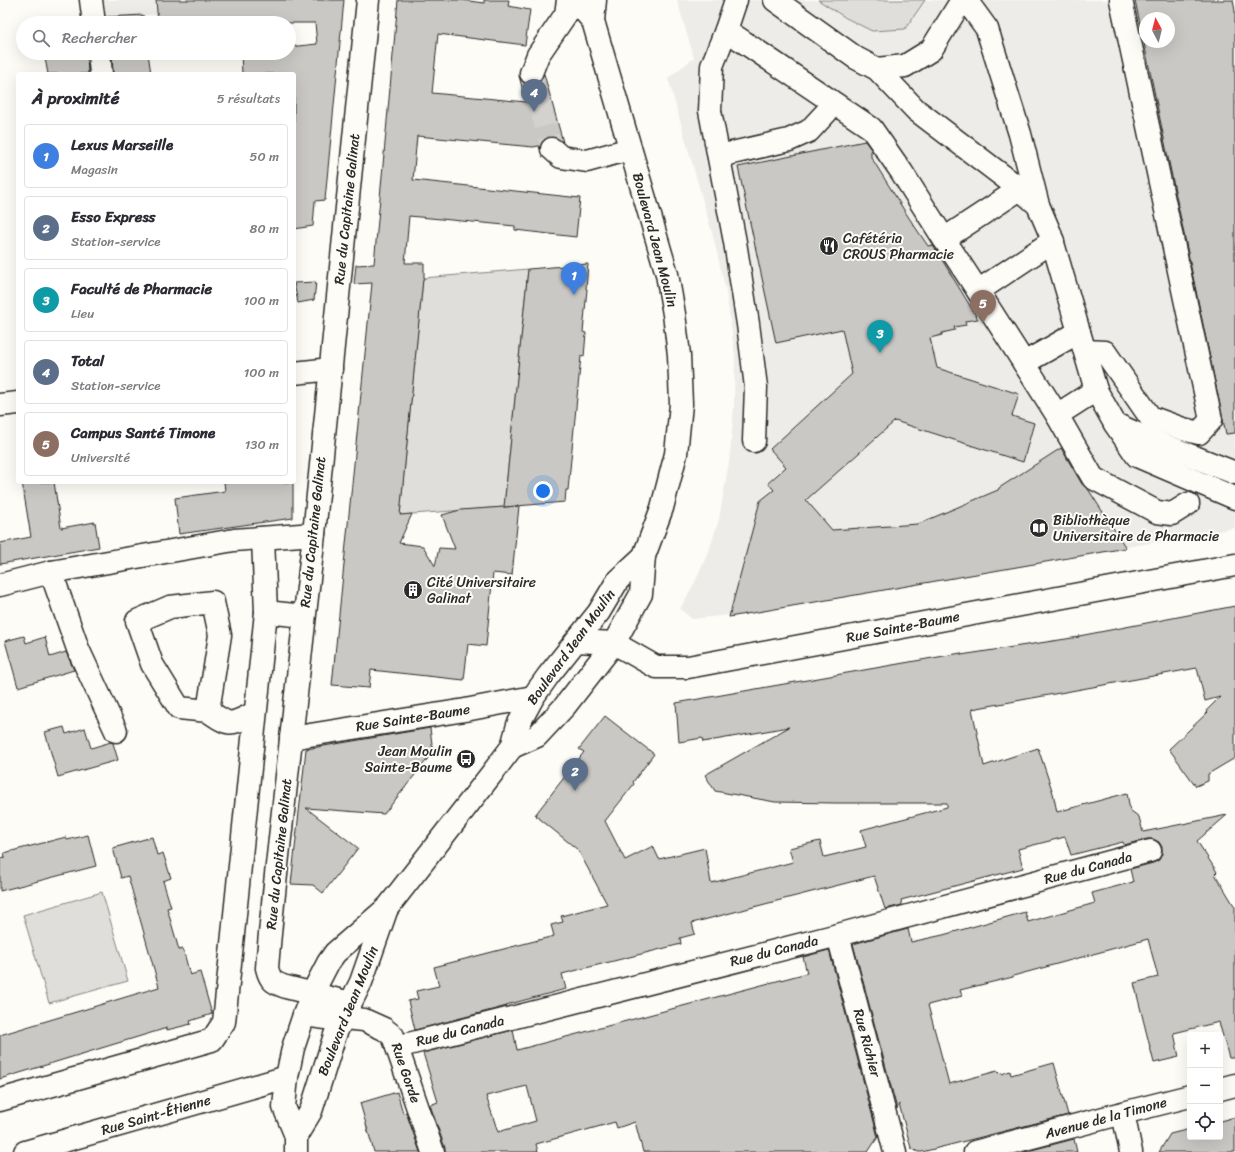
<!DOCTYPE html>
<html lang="fr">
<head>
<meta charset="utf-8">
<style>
  body { margin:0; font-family:Sriracha,sans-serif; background:#f2f2f3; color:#2b2b33 }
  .controls { position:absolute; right:12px; bottom:12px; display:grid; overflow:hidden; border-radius:4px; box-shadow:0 4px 16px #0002 }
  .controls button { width:36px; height:36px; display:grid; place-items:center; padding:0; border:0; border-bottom:1px solid #e1e1e2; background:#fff; color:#2b2b33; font:20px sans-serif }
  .compass { position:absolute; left:1139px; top:12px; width:36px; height:36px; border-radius:50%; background:#fff; box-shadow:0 4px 16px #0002; rotate:353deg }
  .you { position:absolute; left:543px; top:491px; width:14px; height:14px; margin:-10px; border:3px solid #fff; border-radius:50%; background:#1a73e8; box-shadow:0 0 0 6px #1a73e833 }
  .badge { display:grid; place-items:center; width:26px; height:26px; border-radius:50%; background:#111827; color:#fff; font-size:13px; font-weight:700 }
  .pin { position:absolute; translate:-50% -33px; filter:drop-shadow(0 1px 2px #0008) }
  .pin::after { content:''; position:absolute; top:21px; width:14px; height:12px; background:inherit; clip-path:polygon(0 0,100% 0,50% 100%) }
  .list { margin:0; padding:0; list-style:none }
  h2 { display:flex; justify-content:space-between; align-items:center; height:52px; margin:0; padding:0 16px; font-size:17px }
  h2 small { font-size:13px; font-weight:400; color:#7c7c81 }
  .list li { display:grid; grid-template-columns:26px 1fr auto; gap:12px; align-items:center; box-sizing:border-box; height:64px; margin:0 8px 8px; padding:0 8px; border:1px solid #e1e1e2; border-radius:4px }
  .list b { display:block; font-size:15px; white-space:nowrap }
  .list p { margin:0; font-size:13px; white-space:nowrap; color:#7c7c81 }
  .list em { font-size:13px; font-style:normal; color:#7c7c81 }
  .icon { flex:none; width:22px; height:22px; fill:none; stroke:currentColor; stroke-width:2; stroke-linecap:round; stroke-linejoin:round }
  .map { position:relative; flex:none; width:1235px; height:1152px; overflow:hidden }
  .search { position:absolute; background:#fff; box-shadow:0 4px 16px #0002; left:16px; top:16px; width:280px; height:44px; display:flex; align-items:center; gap:10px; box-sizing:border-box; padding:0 14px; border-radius:22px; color:#7c7c81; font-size:15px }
  .panel { position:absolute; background:#fff; box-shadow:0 4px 16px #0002; left:16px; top:72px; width:280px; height:412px; border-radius:4px }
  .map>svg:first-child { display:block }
  .built { fill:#edece8; fill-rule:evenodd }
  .green { fill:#dfdeda; stroke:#858482 }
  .building { fill:#c9c8c4; stroke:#2b2b2b; fill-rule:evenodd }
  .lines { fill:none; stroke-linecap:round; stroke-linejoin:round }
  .minor-tunnel { stroke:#d3d2ce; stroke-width:22; stroke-dasharray:22 11; stroke-linecap:butt }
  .minor-casing { stroke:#2b2b2b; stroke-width:25 }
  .major-casing { stroke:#2b2b2b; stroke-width:25 }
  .minor { stroke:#fdfcf7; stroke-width:22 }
  .major { stroke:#fdfcf7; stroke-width:22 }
  .labels { text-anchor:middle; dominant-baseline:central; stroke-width:4; stroke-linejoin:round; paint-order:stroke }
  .street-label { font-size:14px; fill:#2b2b2b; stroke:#fdfcf7 }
  .poi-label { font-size:14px; fill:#2b2b2b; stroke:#fdfcf7; text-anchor:start }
</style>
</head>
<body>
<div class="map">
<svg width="1235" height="1152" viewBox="0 0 1235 1152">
  <rect width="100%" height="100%" fill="#fdfcf7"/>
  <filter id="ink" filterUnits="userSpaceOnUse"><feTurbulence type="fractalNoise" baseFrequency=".025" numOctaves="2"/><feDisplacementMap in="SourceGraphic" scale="8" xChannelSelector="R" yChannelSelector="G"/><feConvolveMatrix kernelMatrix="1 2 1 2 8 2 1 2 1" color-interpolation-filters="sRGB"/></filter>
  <g filter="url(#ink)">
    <g class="built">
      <polygon points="101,0 344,0 344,5 103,17"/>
      <path d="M677,0H1235V528L730,617L729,615L692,619L680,609L695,582L710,548L719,519L730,456L734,406L735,355L726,291L714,240L668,78L694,58ZM1145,18H1169V42H1145Z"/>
    </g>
    <g class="green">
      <polygon points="818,0 925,0 905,29 872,31 846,18"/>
      <polygon points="528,269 504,507 400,515 423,278"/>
      <polygon points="102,892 128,981 49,1003 23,915"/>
    </g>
    <g class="building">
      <polygon points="156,0 344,0 325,200 315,201 313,226 294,229 294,74 242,74 241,53 289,53 289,47 317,44 315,23 158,23"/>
      <polygon points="398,0 461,0 484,3 484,0 509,0 508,6 530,10 525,45 438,34 432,93 526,102 519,76 522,81 526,84 533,85 539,82 544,74 563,142 555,137 548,137 542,141 540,149 539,146 533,147 417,136 413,180 580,198 576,237 515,230 515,226 409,216 405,263 424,263 424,279 423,279 400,515 412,514 399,543 423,546 435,566 439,548 455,549 442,515 460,510 519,506 512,575 493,573 486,646 468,644 464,680 371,670 369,688 332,685 372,283 354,284 356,265 374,264"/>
      <path d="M1135,0H1233L1235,11V433L1226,434ZM1145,18H1169V42H1145Z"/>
      <polygon points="143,15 144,23 106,23 106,17"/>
      <polygon points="81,19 81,23 36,23 36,21"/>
      <polygon points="44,53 87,53 88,74 48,74"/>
      <polygon points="112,53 148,53 151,74 113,74"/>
      <polygon points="865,141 871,149 871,157 909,218 928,246 933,245 978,319 965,321 966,325 954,327 955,330 942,333 942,335 930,338 937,368 1019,394 1012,416 1034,423 1023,462 895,421 806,500 832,530 918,524 998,490 999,488 1061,448 1082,484 1088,489 1126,548 729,617 760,501 774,490 768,483 786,467 770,449 852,374 842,329 776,343 738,167"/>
      <polygon points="588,264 586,289 587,289 583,332 586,333 584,357 581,356 568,490 566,490 565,502 504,507 528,269"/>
      <polygon points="316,282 314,300 298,303 294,283"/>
      <polygon points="22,482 54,482 61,528 95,522 99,547 0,564 0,543 31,537"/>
      <polygon points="224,482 293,482 293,518 179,534 175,498 225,491"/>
      <polygon points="1235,606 1235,758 1208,774 1208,781 1196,786 1169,749 1208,712 1207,710 1220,697 1205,701 1197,668 972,709 984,766 1038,748 1053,793 1057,812 1127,793 1130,810 1139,817 1143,832 1227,815 1197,841 1217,872 1215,874 1235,907 1235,1058 1229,1058 1219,1022 1174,1033 1179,1057 1154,1063 1134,983 1158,977 1148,939 1013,976 1013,977 960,990 962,996 928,1005 949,1084 997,1071 998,1073 1001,1072 1002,1074 1010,1071 1011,1075 1054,1063 1068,1115 922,1152 918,1152 911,1148 899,1104 897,1109 853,944 908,929 911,942 943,935 1025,912 1028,922 1095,903 1092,893 1133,882 1130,869 1153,863 1159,860 1162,854 1162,847 1159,842 1153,839 1147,839 1124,845 1123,842 1071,855 1065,837 1018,849 1023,868 901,900 902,905 885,909 874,876 792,897 692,923 695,934 680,938 681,944 562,974 566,989 506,1005 507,1006 415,1030 408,1001 418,999 416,991 439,986 434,967 554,936 551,925 563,922 561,916 607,904 578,850 535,815 584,752 579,749 605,716 654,754 633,782 634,784 605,821 625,860 653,846 659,859 705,848 711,883 793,862 789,848 820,841 824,857 866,847 861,830 947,807 947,803 835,803 775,802 715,791 705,775 789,727 703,742 702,738 679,742 676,703 961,653 961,655 1079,637 1079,636"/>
      <polygon points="24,636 26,643 45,637 50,657 66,652 74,670 18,687 5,641"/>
      <polygon points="64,727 66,734 85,728 91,748 111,742 113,743 118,760 58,777 45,732"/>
      <polygon points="430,728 433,752 384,814 306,808 358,848 323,893 313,885 291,884 306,749"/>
      <polygon points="88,835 96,866 0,891 0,858 5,857 4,853 66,837 67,840"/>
      <polygon points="152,837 157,855 163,853 171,878 163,881 171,907 167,908 179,950 183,949 190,975 200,972 212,1014 190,1021 191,1024 167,1030 167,1028 0,1079 0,1035 159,987 128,876 121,878 113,848"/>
      <path d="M829,950L878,1137L868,1152H643L635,1122L617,1128L615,1122L536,1144L538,1152H445V1148L430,1105L438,1102L423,1053L513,1030L517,1050L807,973L803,957ZM527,1086L536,1121L498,1132L486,1096Z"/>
      <polygon points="397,1092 403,1113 406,1112 420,1152 374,1152 360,1103"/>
      <polygon points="1235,1117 1235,1152 1159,1152 1170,1134 1190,1129 1190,1137 1220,1137 1220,1121"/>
      <polygon points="1074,1139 1077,1152 1024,1152"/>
    </g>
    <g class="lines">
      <polyline class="minor-tunnel" points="531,73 552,149"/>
      <g class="minor-casing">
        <g id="minor">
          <polyline points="91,0 94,23"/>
          <polyline points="736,0 726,30 712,66 710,111 735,242 748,324 756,387 754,441"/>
          <polyline points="775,0 856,58 877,69 916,110 1020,189 1038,205 1050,233 1096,390 1115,424 1146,438 1235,473"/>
          <polyline points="966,0 987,29 1020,134 1038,205"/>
          <polyline points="726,30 871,128 901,171 944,239"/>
          <polyline points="99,53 101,74"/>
          <polyline points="877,69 905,66 931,50 962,0"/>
          <polyline points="531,73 538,55 566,14 568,0"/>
          <polyline points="552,149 561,157 587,161 630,149"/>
          <polyline points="719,156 789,140 809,131 834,104"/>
          <polyline points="978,291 944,239 1020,189"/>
          <polyline points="1085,351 1105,352 1150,417 1183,429 1199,433 1211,420 1121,0"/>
          <polyline points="1024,363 978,291 1053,241"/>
          <polyline points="294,373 331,369"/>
          <polyline points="1096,390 1057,415 1093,478 1157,512 1172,514 1188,504"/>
          <polyline points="0,405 18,403"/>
          <polyline points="1057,415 1024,363 1079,332"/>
          <polyline points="1115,424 1137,456 1235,498"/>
          <polyline points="51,572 78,649 116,731"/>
          <polyline points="0,585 51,572 234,540 314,534"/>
          <polyline points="266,612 304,616"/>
          <polyline points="576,641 614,643 656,667 688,667 1235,565"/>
          <path d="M208,711L179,708L152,664L137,621L170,607L213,602L220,635L208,711C232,727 229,725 255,713"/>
          <polyline points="291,738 465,710 533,697"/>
          <polyline points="838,935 895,1152"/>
          <path d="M350,1003L286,987C274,983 270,981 267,968C273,892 283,815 291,739C299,671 306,602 314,534L368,0"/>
          <polyline points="304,1015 326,1018 344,1018 364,1020 384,1029 393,1036 433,1152"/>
          <polyline points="397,1047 838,935 1150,851"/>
          <polyline points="1220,1089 1235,1085"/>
          <polyline points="0,1100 212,1040 224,1022 266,612 263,538"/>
          <polyline points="1123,1113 1131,1152"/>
          <polyline points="25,1152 287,1077"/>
          <polyline points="975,1152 1123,1113 1190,1096"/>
        </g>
      </g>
      <g class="major-casing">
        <g id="major">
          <polyline points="575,0 593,21"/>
          <polyline points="512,747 537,736 565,706 614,643 641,594 644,556 662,508 676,454 681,404 679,355 674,314 667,274 593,21 595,0"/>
          <polyline points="296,1136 311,1111 336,1032 361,982 387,908"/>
          <polyline points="296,1152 296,1136 284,1107 287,1077 293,1048 304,1015 312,994 328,963 335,953 388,907 490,776 512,747 518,725 533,697 548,676 599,612 618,580 644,556"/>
        </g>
      </g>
      <use href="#minor" class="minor"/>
      <use href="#major" class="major"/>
    </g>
  </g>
  <defs>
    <g id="restaurant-disc" transform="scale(1)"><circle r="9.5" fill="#2b2b2b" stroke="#fdfcf7"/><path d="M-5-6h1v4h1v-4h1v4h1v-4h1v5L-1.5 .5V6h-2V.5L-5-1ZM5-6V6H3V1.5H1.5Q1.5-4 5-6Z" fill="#fff"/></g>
    <g id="library-disc" transform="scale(1)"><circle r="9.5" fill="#2b2b2b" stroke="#fdfcf7"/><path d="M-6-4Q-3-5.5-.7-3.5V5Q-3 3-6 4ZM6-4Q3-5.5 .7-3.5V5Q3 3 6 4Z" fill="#fff"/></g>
    <g id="building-disc" transform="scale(1)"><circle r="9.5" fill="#2b2b2b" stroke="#fdfcf7"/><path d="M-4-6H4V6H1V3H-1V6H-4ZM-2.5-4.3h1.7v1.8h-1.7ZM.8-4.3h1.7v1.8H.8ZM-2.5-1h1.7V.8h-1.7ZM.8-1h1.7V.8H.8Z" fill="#fff"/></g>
    <g id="bus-disc" transform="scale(1)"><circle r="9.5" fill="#2b2b2b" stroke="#fdfcf7"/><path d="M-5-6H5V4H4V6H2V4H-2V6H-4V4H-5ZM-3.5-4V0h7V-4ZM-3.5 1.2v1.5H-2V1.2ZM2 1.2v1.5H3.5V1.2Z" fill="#fff"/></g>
  </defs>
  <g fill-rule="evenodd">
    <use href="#restaurant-disc" x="829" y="246"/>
    <use href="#library-disc" x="1039" y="528"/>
    <use href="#building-disc" x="413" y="590"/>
    <use href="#bus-disc" x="466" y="759"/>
  </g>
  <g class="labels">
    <g class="street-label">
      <text transform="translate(347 209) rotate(-84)">Rue du Capitaine Galinat</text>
      <text transform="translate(655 240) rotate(75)">Boulevard Jean Moulin</text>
      <text transform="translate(313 532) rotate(-84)">Rue du Capitaine Galinat</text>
      <text transform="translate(903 627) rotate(-11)">Rue Sainte-Baume</text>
      <text transform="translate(571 647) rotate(-54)">Boulevard Jean Moulin</text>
      <text transform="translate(413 718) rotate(-9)">Rue Sainte-Baume</text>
      <text transform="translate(279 854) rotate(-84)">Rue du Capitaine Galinat</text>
      <text transform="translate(1088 868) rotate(-15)">Rue du Canada</text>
      <text transform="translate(774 951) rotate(-14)">Rue du Canada</text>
      <text transform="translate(348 1011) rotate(-68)">Boulevard Jean Moulin</text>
      <text transform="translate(460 1031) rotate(-14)">Rue du Canada</text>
      <text transform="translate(867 1043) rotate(75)">Rue Richier</text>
      <text transform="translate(406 1073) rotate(71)">Rue Gorde</text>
      <text transform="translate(156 1115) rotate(-16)">Rue Saint-Étienne</text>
      <text transform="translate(1106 1118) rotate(-15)">Avenue de la Timone</text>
    </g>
    <g class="poi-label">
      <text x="843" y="238">Cafétéria<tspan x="843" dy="16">CROUS Pharmacie</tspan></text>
      <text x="1053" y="520">Bibliothèque<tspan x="1053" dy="16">Universitaire de Pharmacie</tspan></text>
      <text x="427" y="582">Cité Universitaire<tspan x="427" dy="16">Galinat</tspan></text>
      <text x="452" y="751" text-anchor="end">Jean Moulin<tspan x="452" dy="16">Sainte-Baume</tspan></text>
    </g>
  </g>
</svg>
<div class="controls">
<button>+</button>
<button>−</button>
<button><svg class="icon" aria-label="locate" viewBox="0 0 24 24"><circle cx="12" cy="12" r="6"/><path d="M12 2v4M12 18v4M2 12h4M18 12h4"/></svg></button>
</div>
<svg class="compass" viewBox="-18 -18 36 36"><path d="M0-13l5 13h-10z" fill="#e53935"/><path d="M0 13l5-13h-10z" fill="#7c7c81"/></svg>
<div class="you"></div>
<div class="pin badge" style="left:574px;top:295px;background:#3f7fe0">1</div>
<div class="pin badge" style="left:575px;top:791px;background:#5c6f8a">2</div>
<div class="pin badge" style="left:880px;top:353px;background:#0f9aa8">3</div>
<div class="pin badge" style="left:534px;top:112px;background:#5c6f8a">4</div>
<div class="pin badge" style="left:983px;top:323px;background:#8d6e63">5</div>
<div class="search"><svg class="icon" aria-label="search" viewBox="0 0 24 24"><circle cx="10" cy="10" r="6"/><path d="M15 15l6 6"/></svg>Rechercher</div>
<section class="panel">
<h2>À proximité<small>5 résultats</small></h2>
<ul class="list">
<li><span class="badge" style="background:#3f7fe0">1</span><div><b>Lexus Marseille</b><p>Magasin</p></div><em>50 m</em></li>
<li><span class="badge" style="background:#5c6f8a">2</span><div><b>Esso Express</b><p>Station-service</p></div><em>80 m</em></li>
<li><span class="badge" style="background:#0f9aa8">3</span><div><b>Faculté de Pharmacie</b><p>Lieu</p></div><em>100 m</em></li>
<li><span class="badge" style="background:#5c6f8a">4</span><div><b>Total</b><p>Station-service</p></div><em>100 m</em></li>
<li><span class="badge" style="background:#8d6e63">5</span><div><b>Campus Santé Timone</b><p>Université</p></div><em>130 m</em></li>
</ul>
</section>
</div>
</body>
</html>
